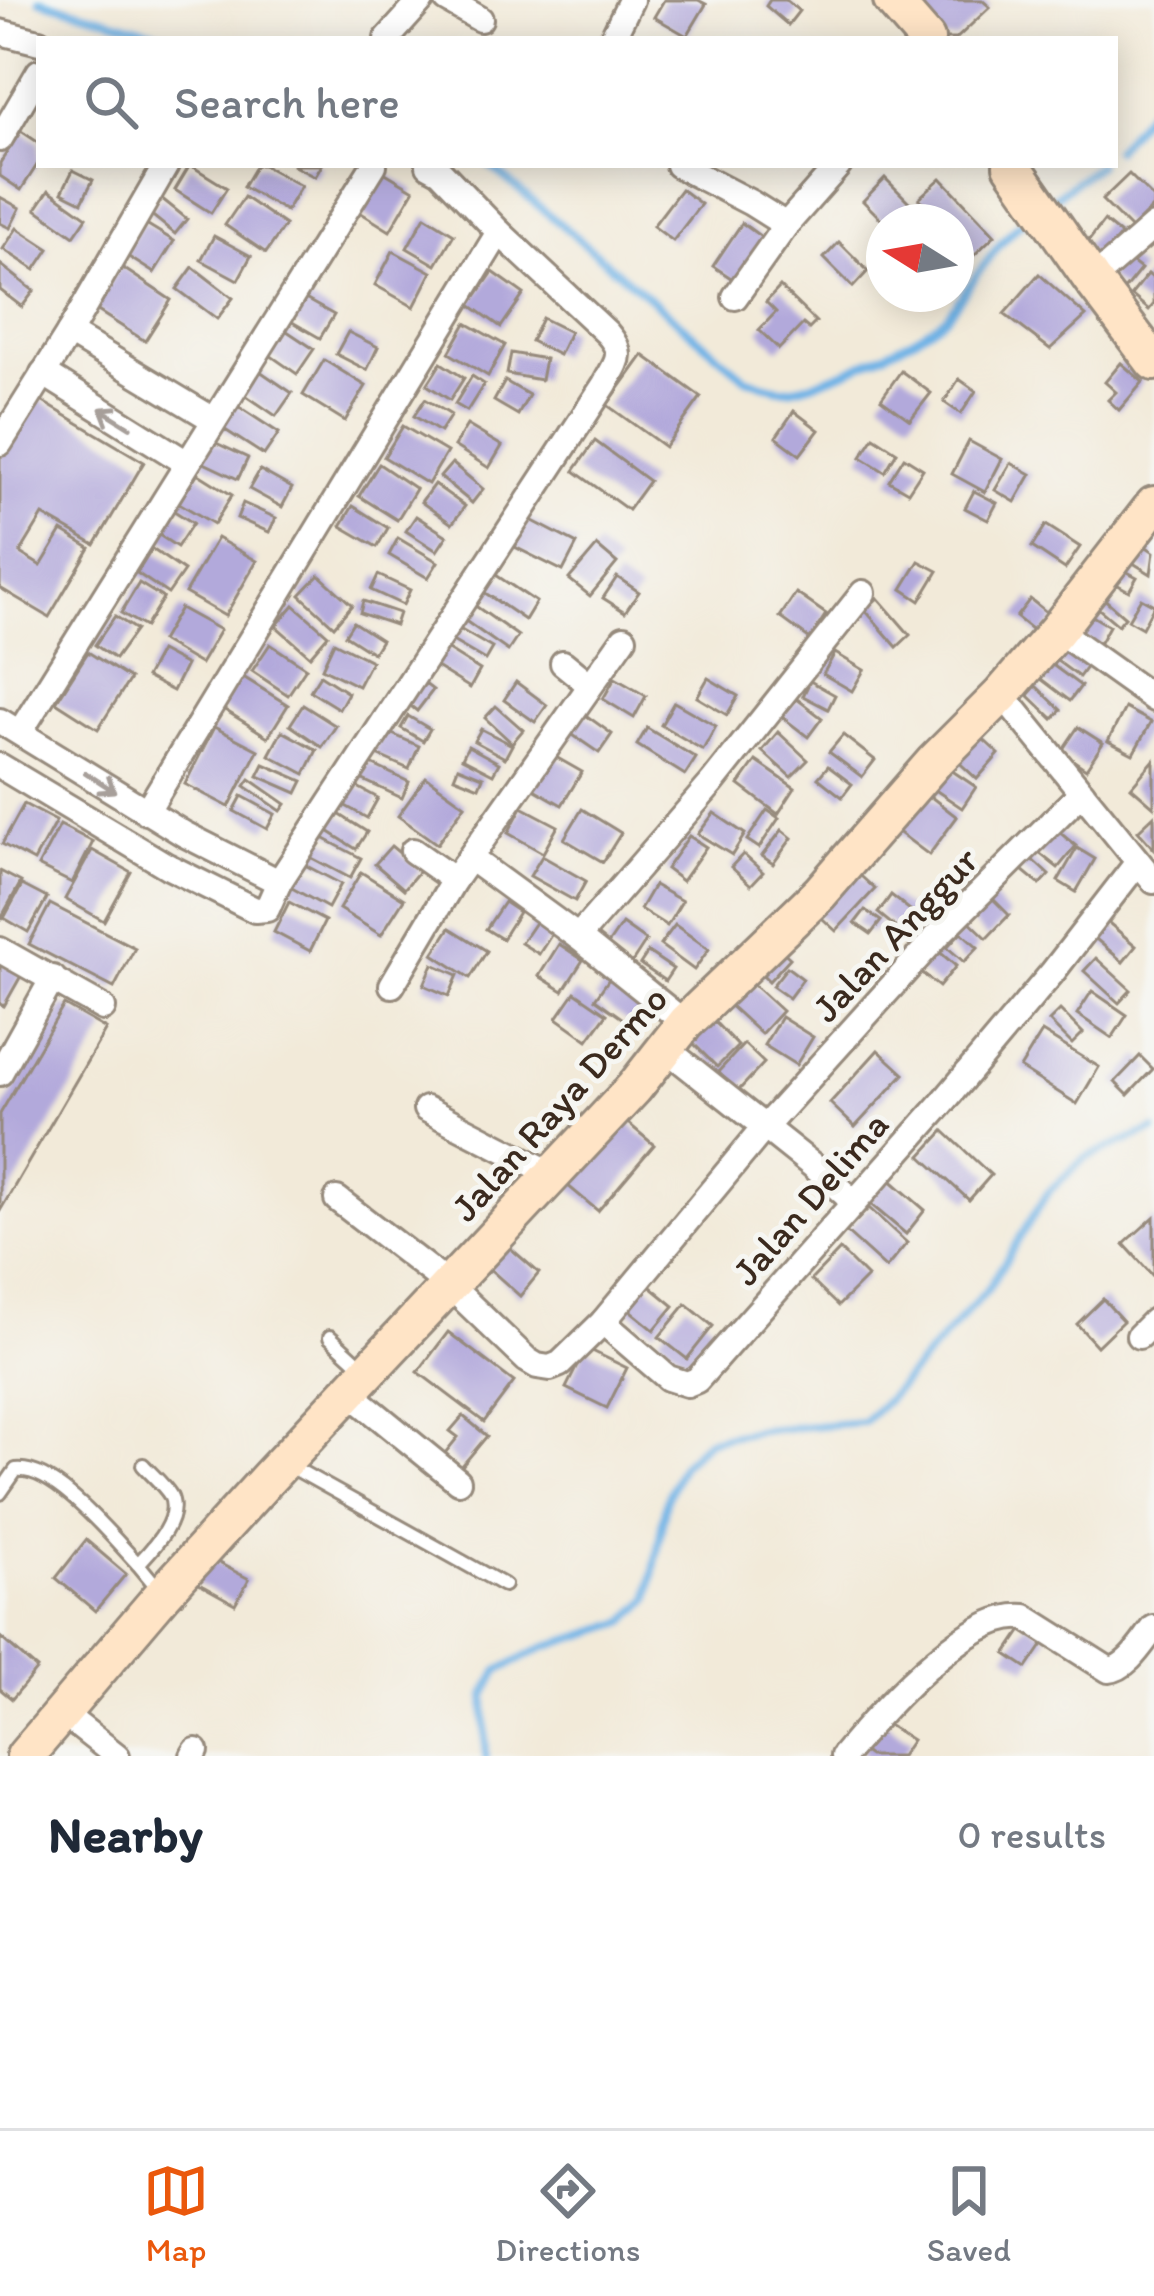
<!DOCTYPE html>
<html lang="en">
<head>
<meta charset="utf-8">
<style>
  body { margin:0; font-family:Itim,sans-serif; background:#f6f6f7; color:#1f2937 }
  .compass { position:absolute; left:866px; top:204px; width:108px; height:108px; border-radius:50%; background:#fff; box-shadow:0 6px 30px #0003; rotate:281deg }
  .list { margin:0; padding:0; list-style:none }
  h2 { display:flex; justify-content:space-between; align-items:center; height:156px; margin:0; padding:0 48px; font-size:51px }
  h2 small { font-size:39px; font-weight:400; color:#747a83 }
  .icon { flex:none; width:66px; height:66px; fill:none; stroke:currentColor; stroke-width:2; stroke-linecap:round; stroke-linejoin:round }
  .map { position:relative; flex:none; width:1154px; height:1756px; overflow:hidden }
  .search { position:absolute; background:#fff; box-shadow:0 6px 30px #0003; left:36px; right:36px; top:36px; height:132px; display:flex; align-items:center; gap:30px; box-sizing:border-box; padding:0 42px; border-radius:0px; color:#747a83; font-size:45px }
  .sheet { height:372px; background:#fff }
  nav { display:flex; justify-content:space-around; align-items:center; box-sizing:border-box; height:168px; border-top:3px solid #e0e1e3; background:#fff; font-size:33px; color:#747a83 }
  nav a { display:grid; justify-items:center; gap:6px }
  nav .on { color:#ea580c }
  .map>svg:first-child { display:block }
  .lines { fill:none; stroke-linecap:round; stroke-linejoin:round }
  .stream { stroke:#70b3e6; stroke-width:8 }
  .building { fill:#b2a9db }
  .lane-casing { stroke:#968a7c; stroke-width:18 }
  .street-casing { stroke:#968a7c; stroke-width:30 }
  .secondary-casing { stroke:#968a7c; stroke-width:42 }
  .lane { stroke:#fff; stroke-width:12 }
  .street { stroke:#fff; stroke-width:24 }
  .secondary { stroke:#ffe4c6; stroke-width:36 }
  .oneway { stroke:#a79f9a }
  .labels { text-anchor:middle; dominant-baseline:central; stroke-width:10; stroke-linejoin:round; paint-order:stroke }
  .street-label { font-size:39px; fill:#3b2a1e; stroke:#f6f6f2 }
</style>
</head>
<body>
<div class="map">
<svg width="1154" height="1756" viewBox="0 0 1154 1756">
  <rect width="100%" height="100%" fill="#f6f6f2"/>
  <filter id="ink" filterUnits="userSpaceOnUse"><feTurbulence type="fractalNoise" baseFrequency=".00833" numOctaves="2"/><feDisplacementMap in="SourceGraphic" scale="24" xChannelSelector="R" yChannelSelector="G"/><feConvolveMatrix kernelMatrix="1 2 1 2 8 2 1 2 1" color-interpolation-filters="sRGB"/></filter>
  <filter id="wash" filterUnits="userSpaceOnUse"><feTurbulence type="fractalNoise" baseFrequency=".004" numOctaves="4" result="noise"/><feDisplacementMap in="SourceGraphic" scale="48" xChannelSelector="R" yChannelSelector="G"/><feGaussianBlur stdDeviation="2.7" result="paint"/><feColorMatrix in="noise" values="0 0 0 0 0 0 0 0 0 0 0 0 0 0 0 0 0 1.4 0 .05"/><feComposite in="paint" operator="in"/></filter>
  <g filter="url(#wash)">
    <rect width="100%" height="100%" fill="#f2ead9"/>
    <g class="lines">
      <g class="stream">
        <polyline points="40,0 178,39"/>
        <polyline points="1115,150 1154,103"/>
        <path d="M489,165L746,378C757,381 770,388 782,389C811,392 931,336 949,313C977,278 996,240 1033,213"/>
        <polyline points="1049,201 1098,165"/>
        <polyline points="486,1756 485,1696 498,1671 543,1648 625,1622 649,1599 666,1501 682,1464 708,1440 760,1430 863,1422 885,1402 988,1289 1048,1192 1085,1158 1154,1130"/>
      </g>
    </g>
    <g id="blocks">
      <g class="building">
        <polygon points="664,0 698,0 706,4 687,36 654,17"/>
        <polygon points="770,0 786,0 799,11 788,25 766,6"/>
        <polygon points="912,0 982,0 990,7 956,39 944,39"/>
        <polygon points="21,131 39,143 39,162 21,190 0,176 0,163"/>
        <polygon points="190,165 227,188 211,213 175,190"/>
        <polygon points="256,165 263,165 301,186 286,211 243,187"/>
        <polygon points="292,165 322,165 315,177"/>
        <polygon points="73,170 93,180 82,202 62,192"/>
        <polygon points="382,171 414,190 390,231 358,211"/>
        <polygon points="1129,174 1154,199 1154,206 1131,229 1102,200"/>
        <polygon points="885,178 929,222 884,222 863,201"/>
        <polygon points="941,178 995,235 973,256 956,238 956,222 941,222 919,198"/>
        <polygon points="681,189 701,204 673,241 653,226"/>
        <polygon points="49,190 87,217 74,236 36,209"/>
        <polygon points="0,197 20,208 10,228 0,223"/>
        <polygon points="244,197 285,225 266,253 225,225"/>
        <polygon points="161,198 187,219 175,234 149,213"/>
        <polygon points="425,216 454,234 436,265 407,248"/>
        <polygon points="1104,221 1121,235 1101,260 1084,247"/>
        <polygon points="143,222 174,241 154,273 124,254"/>
        <polygon points="742,223 764,239 740,284 713,266"/>
        <polygon points="17,228 49,249 35,270 3,249"/>
        <polygon points="214,236 251,256 238,280 201,260"/>
        <polygon points="839,242 868,271 853,287 824,258"/>
        <polygon points="393,251 432,272 414,307 375,285"/>
        <polygon points="1124,256 1141,269 1124,290 1108,277"/>
        <polygon points="0,264 34,291 22,307 0,290"/>
        <polygon points="120,266 171,300 145,341 93,308"/>
        <polygon points="193,267 233,298 217,319 177,289"/>
        <polygon points="493,272 524,294 501,327 470,305"/>
        <polygon points="1039,274 1086,316 1050,349 1004,314"/>
        <polygon points="1148,274 1154,279 1154,304 1149,310 1131,295"/>
        <polygon points="780,287 816,322 809,329 803,324 779,349 759,330 776,312 766,302"/>
        <polygon points="300,296 334,315 320,338 287,319"/>
        <polygon points="542,318 570,332 559,355 531,341"/>
        <polygon points="466,323 505,345 488,376 449,353"/>
        <polygon points="281,327 314,349 297,374 264,351"/>
        <polygon points="348,332 378,347 367,370 336,354"/>
        <polygon points="511,353 545,359 541,380 507,374"/>
        <polygon points="643,355 701,397 665,447 607,405"/>
        <polygon points="324,360 366,386 345,421 303,395"/>
        <polygon points="441,363 464,378 450,400 427,385"/>
        <polygon points="1121,363 1143,382 1119,410 1108,400 1116,392 1105,382"/>
        <polygon points="257,369 292,393 276,416 241,392"/>
        <polygon points="901,371 931,393 910,420 881,399"/>
        <polygon points="472,376 484,384 467,411 455,404"/>
        <polygon points="959,379 976,391 961,414 944,402"/>
        <polygon points="505,381 529,395 518,415 494,401"/>
        <polygon points="33,396 144,462 95,545 43,515 20,553 41,566 62,531 90,548 49,617 0,588 0,451"/>
        <polygon points="425,399 451,415 440,432 414,416"/>
        <polygon points="233,403 279,433 264,455 219,426"/>
        <polygon points="794,411 819,430 800,455 776,437"/>
        <polygon points="467,425 502,446 489,468 454,446"/>
        <polygon points="403,426 447,452 428,484 384,457"/>
        <polygon points="874,437 897,452 885,472 861,457"/>
        <polygon points="212,441 248,458 238,479 202,462"/>
        <polygon points="595,441 649,481 628,510 574,471"/>
        <polygon points="969,441 1002,459 985,492 952,474"/>
        <polygon points="904,457 923,469 908,492 889,481"/>
        <polygon points="452,463 483,489 472,503 440,477"/>
        <polygon points="1011,463 1031,474 1015,502 995,490"/>
        <polygon points="379,464 416,489 397,520 359,496"/>
        <polygon points="260,470 292,488 282,507 249,489"/>
        <polygon points="197,473 232,495 214,524 179,503"/>
        <polygon points="434,484 465,506 452,524 421,502"/>
        <polygon points="974,491 997,503 988,520 965,508"/>
        <polygon points="243,503 276,518 269,532 237,518"/>
        <polygon points="353,506 388,528 377,547 341,526"/>
        <polygon points="171,509 193,523 177,547 156,533"/>
        <polygon points="416,516 447,536 437,551 406,531"/>
        <polygon points="529,519 577,544 563,571 515,547"/>
        <polygon points="1046,525 1080,547 1065,569 1032,547"/>
        <polygon points="217,538 257,561 225,616 185,593"/>
        <polygon points="398,538 438,562 428,578 389,555"/>
        <polygon points="1136,540 1154,552 1151,574 1125,558"/>
        <polygon points="597,546 617,563 590,596 569,579"/>
        <polygon points="152,549 184,571 168,594 137,573"/>
        <polygon points="919,561 938,571 920,601 902,589"/>
        <polygon points="1116,566 1137,577 1129,591 1109,580"/>
        <polygon points="487,569 536,602 525,620 475,586"/>
        <polygon points="319,575 352,605 334,626 300,595"/>
        <polygon points="378,575 410,590 403,605 371,590"/>
        <polygon points="617,577 639,592 625,612 603,598"/>
        <polygon points="139,583 163,598 145,627 121,613"/>
        <polygon points="1094,590 1125,617 1118,625 1087,599"/>
        <polygon points="796,593 826,614 817,628 825,633 817,644 780,617"/>
        <polygon points="878,598 910,635 897,647 865,610"/>
        <polygon points="1141,598 1154,605 1142,628 1128,620"/>
        <polygon points="1030,599 1055,619 1041,637 1016,617"/>
        <polygon points="467,600 518,636 508,651 457,615"/>
        <polygon points="363,601 399,613 395,625 360,613"/>
        <polygon points="294,605 328,635 310,656 276,626"/>
        <polygon points="180,608 220,630 200,664 161,641"/>
        <polygon points="1079,608 1109,626 1098,646 1068,629"/>
        <polygon points="115,616 136,630 115,659 95,645"/>
        <polygon points="353,622 381,640 373,653 345,635"/>
        <polygon points="456,627 492,648 485,660 449,639"/>
        <polygon points="1057,639 1089,663 1079,677 1046,653"/>
        <polygon points="334,642 371,661 358,686 322,668"/>
        <polygon points="270,644 306,668 288,695 252,671"/>
        <polygon points="443,647 480,670 470,688 433,665"/>
        <polygon points="160,651 186,665 173,691 146,677"/>
        <polygon points="88,652 130,679 98,729 56,702"/>
        <polygon points="835,653 864,670 852,691 823,674"/>
        <polygon points="1043,658 1081,686 1070,701 1033,673"/>
        <polygon points="240,675 288,705 268,737 220,707"/>
        <polygon points="320,675 348,693 339,709 310,691"/>
        <polygon points="416,677 433,690 417,711 401,698"/>
        <polygon points="615,678 646,696 634,718 603,699"/>
        <polygon points="708,678 738,696 727,715 697,697"/>
        <polygon points="810,681 835,695 828,709 803,696"/>
        <polygon points="516,682 547,705 535,722 504,700"/>
        <polygon points="1036,686 1061,710 1053,719 1028,695"/>
        <polygon points="797,699 822,718 808,737 782,717"/>
        <polygon points="674,702 716,726 703,750 661,725"/>
        <polygon points="303,705 336,726 322,747 290,725"/>
        <polygon points="496,706 523,730 512,743 485,718"/>
        <polygon points="1125,708 1151,722 1133,754 1108,741"/>
        <polygon points="580,711 612,734 599,753 567,731"/>
        <polygon points="408,716 430,729 423,741 401,728"/>
        <polygon points="214,727 258,750 229,807 185,784"/>
        <polygon points="1078,727 1103,743 1086,769 1061,752"/>
        <polygon points="647,728 696,758 685,775 637,745"/>
        <polygon points="481,729 512,745 505,758 474,741"/>
        <polygon points="383,730 419,746 409,769 373,753"/>
        <polygon points="973,730 999,754 977,779 950,754"/>
        <polygon points="282,731 317,750 305,774 269,755"/>
        <polygon points="778,732 808,760 791,777 762,751"/>
        <polygon points="843,735 875,760 862,777 829,752"/>
        <polygon points="468,746 499,763 493,774 462,758"/>
        <polygon points="547,752 582,772 562,805 527,785"/>
        <polygon points="1154,760 1154,807 1131,787"/>
        <polygon points="756,761 795,788 778,814 739,785"/>
        <polygon points="367,762 409,782 402,798 359,778"/>
        <polygon points="264,764 303,781 297,793 258,776"/>
        <polygon points="942,764 976,787 962,808 928,785"/>
        <polygon points="828,766 852,784 842,797 818,778"/>
        <polygon points="458,767 483,777 479,787 454,777"/>
        <polygon points="426,777 465,805 437,844 398,816"/>
        <polygon points="250,779 286,804 281,811 245,786"/>
        <polygon points="352,784 378,798 367,818 342,804"/>
        <polygon points="922,790 957,817 929,855 893,828"/>
        <polygon points="242,796 275,814 267,829 234,811"/>
        <polygon points="24,804 56,821 34,861 2,844"/>
        <polygon points="522,807 558,826 543,853 508,833"/>
        <polygon points="582,809 621,833 603,862 564,839"/>
        <polygon points="767,810 779,818 759,848 747,840"/>
        <polygon points="334,811 367,832 356,849 323,828"/>
        <polygon points="714,813 745,834 732,855 698,834"/>
        <polygon points="1154,816 1154,849 1138,831"/>
        <polygon points="60,825 93,842 72,883 38,866"/>
        <polygon points="1052,826 1076,846 1058,868 1034,849"/>
        <polygon points="782,830 792,838 773,864 762,856"/>
        <polygon points="689,836 706,847 682,881 666,869"/>
        <polygon points="321,837 361,858 350,878 310,857"/>
        <polygon points="391,846 420,870 404,889 375,864"/>
        <polygon points="1077,848 1095,859 1076,892 1058,881"/>
        <polygon points="92,850 131,872 104,921 65,899"/>
        <polygon points="743,854 763,872 751,885 731,867"/>
        <polygon points="1026,854 1049,875 1040,885 1016,865"/>
        <polygon points="542,856 586,881 575,901 530,876"/>
        <polygon points="303,864 341,884 328,908 290,887"/>
        <polygon points="851,867 875,889 836,931 812,909"/>
        <polygon points="0,871 21,882 0,920"/>
        <polygon points="361,872 404,899 381,935 339,909"/>
        <polygon points="22,885 47,898 28,932 4,918"/>
        <polygon points="654,885 682,901 667,926 640,909"/>
        <polygon points="987,893 1009,915 987,938 965,917"/>
        <polygon points="891,895 924,921 910,939 878,913"/>
        <polygon points="289,902 325,921 310,951 274,932"/>
        <polygon points="504,902 519,912 502,939 486,929"/>
        <polygon points="50,904 135,948 114,988 29,944"/>
        <polygon points="865,910 881,921 871,934 855,923"/>
        <polygon points="1103,918 1136,946 1123,962 1090,934"/>
        <polygon points="536,921 553,932 539,954 521,943"/>
        <polygon points="622,924 646,941 631,964 606,947"/>
        <polygon points="675,925 709,949 694,970 660,945"/>
        <polygon points="450,928 487,951 470,978 433,954"/>
        <polygon points="961,932 978,947 964,962 947,947"/>
        <polygon points="559,944 583,960 563,991 539,976"/>
        <polygon points="778,947 790,958 769,981 757,969"/>
        <polygon points="936,949 956,966 939,987 918,970"/>
        <polygon points="648,952 673,969 665,981 640,964"/>
        <polygon points="1096,958 1131,990 1119,1003 1084,971"/>
        <polygon points="0,962 22,974 4,1006 0,1004"/>
        <polygon points="433,964 458,975 449,996 424,985"/>
        <polygon points="787,967 803,979 789,998 772,986"/>
        <polygon points="609,979 647,1006 633,1026 595,999"/>
        <polygon points="747,979 782,1011 761,1034 726,1002"/>
        <polygon points="1092,991 1127,1015 1112,1038 1077,1014"/>
        <polygon points="575,992 607,1014 588,1040 557,1018"/>
        <polygon points="64,1005 106,1029 0,1211 0,1114"/>
        <polygon points="1060,1010 1083,1033 1072,1044 1049,1021"/>
        <polygon points="781,1017 813,1037 796,1065 764,1045"/>
        <polygon points="711,1018 738,1046 717,1067 689,1039"/>
        <polygon points="1042,1032 1099,1067 1077,1104 1020,1068"/>
        <polygon points="744,1044 764,1063 738,1091 718,1072"/>
        <polygon points="878,1050 904,1074 855,1127 830,1103"/>
        <polygon points="1140,1056 1153,1069 1128,1095 1115,1082"/>
        <polygon points="616,1113 654,1145 598,1211 561,1180"/>
        <polygon points="944,1131 991,1175 969,1200 921,1156"/>
        <polygon points="888,1178 925,1210 906,1234 868,1202"/>
        <polygon points="869,1208 907,1243 886,1268 846,1232"/>
        <polygon points="1154,1217 1154,1277 1124,1244"/>
        <polygon points="501,1240 539,1273 520,1296 482,1262"/>
        <polygon points="840,1250 867,1277 838,1306 811,1280"/>
        <polygon points="646,1283 674,1306 654,1330 626,1307"/>
        <polygon points="1103,1299 1123,1321 1097,1346 1077,1324"/>
        <polygon points="686,1304 713,1326 687,1359 659,1337"/>
        <polygon points="448,1332 514,1382 484,1422 418,1372"/>
        <polygon points="586,1348 627,1368 607,1408 566,1388"/>
        <polygon points="463,1416 487,1436 461,1467 445,1453 458,1437 450,1431"/>
        <polygon points="86,1540 126,1574 95,1611 56,1578"/>
        <polygon points="204,1555 249,1579 235,1604 190,1579"/>
        <polygon points="1027,1623 1048,1637 1027,1668 1006,1654"/>
        <polygon points="0,1637 37,1669 12,1699 0,1689"/>
        <polygon points="882,1721 912,1740 901,1756 869,1756 862,1751"/>
      </g>
    </g>
  </g>
  <g filter="url(#ink)">
    <use href="#blocks" fill-opacity="0" stroke="#968a7c" stroke-width="3"/>
    <g class="lines">
      <g class="lane-casing">
        <g id="lane">
          <polyline points="330,1337 367,1371"/>
          <polyline points="285,1463 504,1585"/>
          <path d="M143,1465C151,1474 164,1485 170,1495C182,1519 152,1549 138,1564L162,1593"/>
          <path d="M0,1493L16,1470C54,1465 112,1537 138,1564"/>
        </g>
      </g>
      <g class="street-casing">
        <g id="street">
          <polyline points="447,0 480,19"/>
          <polyline points="0,32 39,42"/>
          <polyline points="387,39 422,0"/>
          <polyline points="612,39 631,0"/>
          <polyline points="0,139 39,72"/>
          <polyline points="678,165 751,203 786,225"/>
          <polyline points="1092,280 1154,226"/>
          <polyline points="735,297 786,225 839,165"/>
          <polyline points="69,333 214,420"/>
          <polyline points="43,373 187,463"/>
          <polyline points="0,443 69,333 166,165"/>
          <polyline points="1057,630 1154,699"/>
          <polyline points="563,663 590,685"/>
          <polyline points="1002,694 1154,881"/>
          <polyline points="0,721 184,834 279,882"/>
          <polyline points="20,732 374,165"/>
          <path d="M0,766L167,866L255,910L267,909L279,882L605,384C617,361 626,355 607,333L499,232L440,171L429,165"/>
          <polyline points="146,812 499,232"/>
          <polyline points="413,851 454,880"/>
          <polyline points="470,858 578,937 685,1023"/>
          <polyline points="578,937 712,783 863,593"/>
          <polyline points="0,950 103,1008"/>
          <polyline points="392,985 454,880 624,638"/>
          <polyline points="665,1048 811,1164 854,1202"/>
          <polyline points="0,1073 53,978"/>
          <polyline points="426,1109 552,1174"/>
          <polyline points="337,1199 450,1286 527,1360 537,1366 550,1368 560,1364 603,1322 764,1128 939,934 1082,792"/>
          <polyline points="603,1322 668,1378 687,1384 697,1380 939,1107 1052,973 1138,862"/>
          <polyline points="1139,1336 1154,1321"/>
          <polyline points="350,1393 458,1481"/>
          <polyline points="61,1712 117,1756"/>
          <polyline points="193,1756 196,1751"/>
          <path d="M843,1756C878,1714 967,1611 1025,1617L1109,1670C1128,1668 1142,1643 1154,1628"/>
        </g>
      </g>
      <g class="secondary-casing">
        <g id="secondary">
          <polyline points="892,0 926,39"/>
          <polyline points="1012,165 1092,280 1154,362"/>
          <polyline points="25,1756 163,1594 269,1477 634,1088 685,1023 820,893 934,762 1002,694 1057,630 1154,505"/>
        </g>
      </g>
      <use href="#lane" class="lane"/>
      <use href="#street" class="street"/>
      <use href="#secondary" class="secondary"/>
    </g>
    <defs><path id="oneway-shaft" d="M-6 0H5M1.5-3L5.5 0L1.5 3" fill="none" stroke-width="1.6" stroke-linecap="round" stroke-linejoin="round" transform="scale(3)"/></defs>
    <g class="oneway">
      <use href="#oneway-shaft" transform="translate(115 418) rotate(-148)"/>
      <use href="#oneway-shaft" transform="translate(100 782) rotate(33)"/>
    </g>
  </g>
  <g class="labels">
    <g class="street-label">
      <text transform="translate(895 934) rotate(-47)">Jalan Anggur</text>
      <text transform="translate(559 1103) rotate(-48)">Jalan Raya Dermo</text>
      <text transform="translate(810 1198) rotate(-49)">Jalan Delima</text>
    </g>
  </g>
</svg>
<svg class="compass" viewBox="-18 -18 36 36"><path d="M0-13l5 13h-10z" fill="#e53935"/><path d="M0 13l5-13h-10z" fill="#747a83"/></svg>
<div class="search"><svg class="icon" aria-label="search" viewBox="0 0 24 24"><circle cx="10" cy="10" r="6"/><path d="M15 15l6 6"/></svg>Search here</div>
</div>
<section class="sheet">
<h2>Nearby<small>0 results</small></h2>
<ul class="list">
</ul>
</section>
<nav>
<a class="on"><svg class="icon" aria-label="map" viewBox="0 0 24 24"><path d="M3 6l6-2 6 2 6-2v14l-6 2-6-2-6 2zM9 4v14M15 6v14"/></svg>Map</a>
<a><svg class="icon" aria-label="directions" viewBox="0 0 24 24"><path d="M12 3l9 9-9 9-9-9zM9 14v-3h6M13 9l2 2-2 2"/></svg>Directions</a>
<a><svg class="icon" aria-label="saved" viewBox="0 0 24 24"><path d="M7 4h10v16l-5-4-5 4z"/></svg>Saved</a>
</nav>
</body>
</html>
